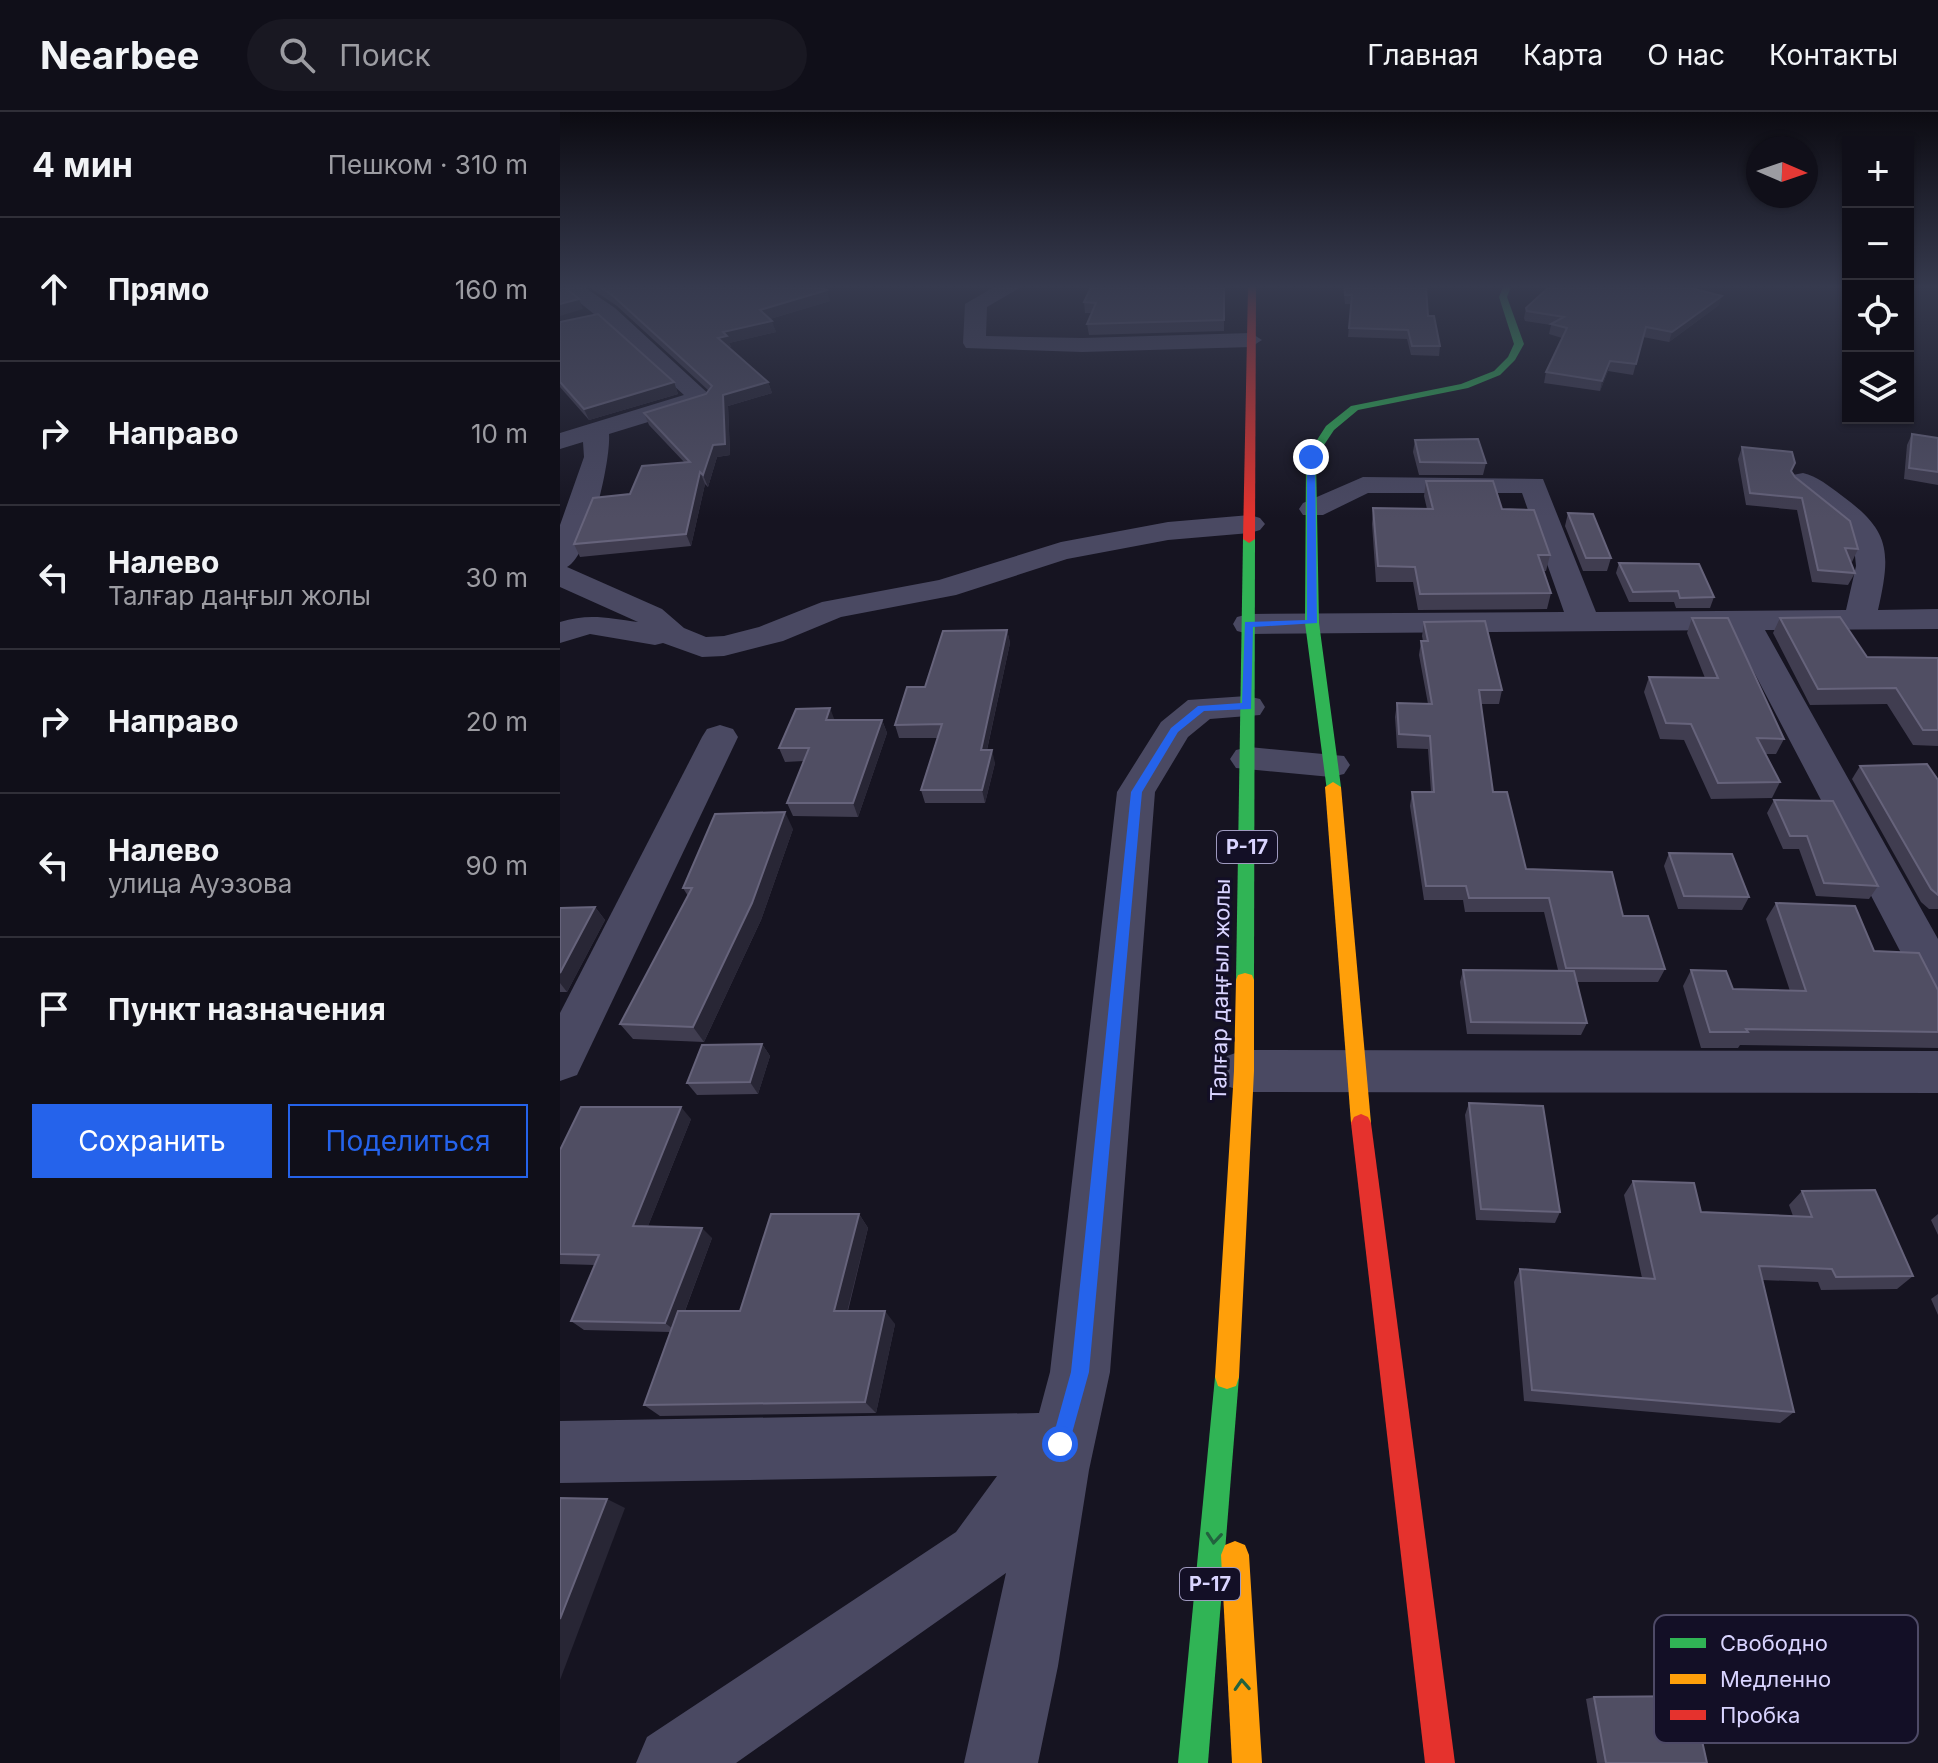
<!DOCTYPE html>
<html lang="ru">
<head>
<meta charset="utf-8">
<style>
  body { margin:0; font-family:Inter,sans-serif; background:#191822; color:#f1f3f6 }
  .controls { position:absolute; right:24px; top:24px; display:grid; overflow:hidden; border-radius:0px; box-shadow:0 2px 6px #0004 }
  .controls button { width:72px; height:72px; display:grid; place-items:center; padding:0; border:0; border-bottom:2px solid #302f38; background:#100f19; color:#f1f3f6; font:40px sans-serif }
  .compass { position:absolute; left:1186px; top:24px; width:72px; height:72px; border-radius:50%; background:#100f19; box-shadow:0 2px 6px #0004; rotate:92deg }
  .stop { position:absolute; width:24px; height:24px; margin:-18px; border:6px solid #2563eb; border-radius:50%; background:#fff }
  .stop.end { background:#2563eb; border-color:#fff; box-shadow:0 2px 8px #0008 }
  .list { margin:0; padding:0; list-style:none }
  h2 { display:flex; justify-content:space-between; align-items:center; height:104px; margin:0; padding:0 32px; font-size:34px }
  h2 small { font-size:26px; font-weight:400; color:#9c9ca2 }
  .list li { display:grid; grid-template-columns:52px 1fr auto; gap:24px; align-items:center; box-sizing:border-box; height:144px; padding:0 32px; border-top:2px solid #302f38 }
  .list b { display:block; font-size:30px; white-space:nowrap }
  .list p { margin:0; font-size:26px; white-space:nowrap; color:#9c9ca2 }
  .list em { font-size:26px; font-style:normal; color:#9c9ca2 }
  .actions { display:flex; gap:16px; padding:24px 32px }
  .actions a { flex:1; padding:18px 0; border:2px solid #2563eb; border-radius:0px; text-align:center; font-size:28px; color:#2563eb }
  .actions .main { background:#2563eb; color:#fff }
  .icon { flex:none; width:44px; height:44px; fill:none; stroke:currentColor; stroke-width:2; stroke-linecap:round; stroke-linejoin:round }
  .map { position:relative; flex:none; width:1378px; height:1651px; overflow:hidden }
  header { display:flex; align-items:center; gap:48px; box-sizing:border-box; height:112px; padding:0 40px; background:#100f19; border-bottom:2px solid #302f38 }
  header strong { font-size:38px }
  nav { display:flex; gap:44px; margin-inline-start:auto; font-size:28px }
  .search { width:560px; height:72px; background:#191822; display:flex; align-items:center; gap:20px; box-sizing:border-box; padding:0 28px; border-radius:44px; color:#9c9ca2; font-size:30px }
  main { display:flex }
  aside { flex:1; background:#100f19 }
  .map>svg:first-child { display:block }
  .lines { fill:none; stroke-linecap:round; stroke-linejoin:round }
  .street { fill:#4a4962; fill-rule:evenodd }
  .fast { fill:#30b455; fill-rule:evenodd }
  .slow { fill:#ff9f0a; fill-rule:evenodd }
  .jam { fill:#e5322d; fill-rule:evenodd }
  .wall { fill:#403d50 }
  .shaded-wall { fill:#282635 }
  .building { fill:#504e63; stroke:#66637b; stroke-width:2 }
  .oneway { stroke:#22623e }
  .route { fill:#2563eb }
  .labels { text-anchor:middle; dominant-baseline:central; stroke-width:6; stroke-linejoin:round; paint-order:stroke }
  .shield { fill:#130f26; stroke:#9e99be; stroke-width:2 }
  .shield-label { font-size:20px; font-weight:bold; fill:#d9d4ff }
  .street-label { font-size:22px; fill:#d9d4ff; stroke:#130f26 }
  .key { fill:#130f26; stroke:#4e4a67; stroke-width:2 }
  .key-label { font-size:22px; fill:#d9d4ff }
</style>
</head>
<body>
<header>
<strong>Nearbee</strong>
<div class="search"><svg class="icon" aria-label="search" viewBox="0 0 24 24"><circle cx="10" cy="10" r="6"/><path d="M15 15l6 6"/></svg>Поиск</div>
<nav><a>Главная</a><a>Карта</a><a>О нас</a><a>Контакты</a></nav>
</header>
<main>
<aside>
<h2>4 мин<small>Пешком · 310 m</small></h2>
<ul class="list">
<li><svg class="icon" aria-label="ahead" viewBox="0 0 24 24"><path d="M12 20V5M6 11l6-6 6 6"/></svg><div><b>Прямо</b></div><em>160 m</em></li>
<li><svg class="icon" aria-label="right" viewBox="0 0 24 24"><path d="M7 20v-9h11M14 6l5 5-5 5"/></svg><div><b>Направо</b></div><em>10 m</em></li>
<li><svg class="icon" aria-label="left" viewBox="0 0 24 24"><path d="M17 20v-9H6M10 6l-5 5 5 5"/></svg><div><b>Налево</b><p>Талғар даңғыл жолы</p></div><em>30 m</em></li>
<li><svg class="icon" aria-label="right" viewBox="0 0 24 24"><path d="M7 20v-9h11M14 6l5 5-5 5"/></svg><div><b>Направо</b></div><em>20 m</em></li>
<li><svg class="icon" aria-label="left" viewBox="0 0 24 24"><path d="M17 20v-9H6M10 6l-5 5 5 5"/></svg><div><b>Налево</b><p>улица Ауэзова</p></div><em>90 m</em></li>
<li><svg class="icon" aria-label="arrive" viewBox="0 0 24 24"><path d="M6 21V4h12l-3 4 3 4H6"/></svg><div><b>Пункт назначения</b></div></li>
</ul>
<div class="actions"><a class="main">Сохранить</a><a>Поделиться</a></div>
</aside>
<div class="map">
<svg width="1378" height="1651" viewBox="0 0 1378 1651">
  <rect width="100%" height="100%" fill="#161421"/>
  <g class="lines">
    <g class="street">
      <path d="M0,175H24L55,196L153,286L150,291L49,322C51,348 30,443 7,455L102,497L124,516L146,525L164,524L199,515L262,490L379,468L501,430L608,410L690,403L700,406L705,412L700,418L690,421L608,428L507,447L396,483L281,505L223,529L164,544L142,545L103,531L95,533L30,522L0,531V510C28,501 49,506 78,510L0,475V413L24,345L23,330L0,337V321L124,283L39,206Z"/>
      <polygon points="434,175 461,175 427,195 426,224 522,226 691,221 702,228 691,235 522,240 406,236 403,231 405,192"/>
      <path d="M1243,361C1257,364 1269,374 1281,383C1331,419 1331,440 1318,498L1378,497V517L1205,518L1378,827V886L1362,881L1172,518L689,522L677,519L673,512L677,505L689,502L1004,500L962,381H808L763,403H743L739,397L743,391L803,365L983,367L1036,500L1286,498L1296,454L1293,424L1233,375L1229,369L1233,363Z"/>
      <polygon points="687,584 700,587 705,595 700,603 650,607 628,625 595,680 550,1260 529,1358 498,1554 478,1651 404,1651 446,1461 176,1651 76,1651 87,1625 396,1420 437,1364 0,1371 0,1309 479,1301 490,1260 557,680 601,610 628,588"/>
      <polygon points="160,613 173,617 178,625 17,963 0,969 0,901 142,625 147,617"/>
      <polygon points="689,635 784,644 790,653 784,662 771,665 676,656 670,647 676,638"/>
      <polygon points="684,938 1378,939 1378,981 684,980 667,974 660,959 667,944"/>
    </g>
    <g class="fast">
      <polygon points="943,175 951,175 947,185 964,232 955,248 940,263 908,276 798,298 774,318 756,345 759,511 781,675 779,679 767,679 745,511 746,345 766,314 791,294 901,272 934,259 948,245 954,232 939,185"/>
      <polygon points="689,423 695,427 694,868 692,873 678,873 676,868 683,427"/>
      <polygon points="667,1253 676,1256 679,1265 648,1651 618,1651 655,1265 658,1256"/>
    </g>
    <g class="slow">
      <polygon points="773,670 781,675 811,1011 808,1017 801,1020 794,1017 791,1011 765,675"/>
      <polygon points="685,861 692,863 694,868 694,959 679,1265 676,1274 667,1277 658,1274 655,1265 674,959 676,868 678,863"/>
      <polygon points="675,1429 685,1433 689,1443 702,1651 672,1651 661,1443 665,1433"/>
    </g>
    <g class="jam">
      <polygon points="688,175 696,175 695,427 689,431 683,427"/>
      <polygon points="801,1002 808,1005 811,1011 895,1651 865,1651 791,1011 794,1005"/>
    </g>
  </g>
  <g class="wall">
    <polygon points="29,175 262,175 261,175 270,189 210,207 216,220 169,231 171,235 168,235 208,270 212,281 168,294 170,343 157,345 148,375 145,372 131,434 20,445 14,432 70,382 124,350 89,313 84,301 146,282 149,279 57,194"/>
    <polygon points="664,175 664,219 529,223 527,212 532,201 525,201 524,190"/>
    <polygon points="783,175 866,175 868,204 880,234 879,244 851,243 847,227 788,225 791,192 785,192"/>
    <polygon points="1159,193 1109,230 1083,225 1073,263 1048,259 1040,279 984,271 986,260 1002,226 989,222 991,213 965,209 964,206 966,196"/>
    <polygon points="0,210 114,270 118,282 29,308 0,275"/>
    <polygon points="1352,322 1378,326 1378,373 1344,367 1347,333"/>
    <polygon points="855,328 926,351 923,363 859,363 853,340"/>
    <polygon points="1182,335 1231,359 1298,437 1292,450 1290,449 1295,461 1288,473 1252,470 1237,398 1186,393 1178,347"/>
    <polygon points="866,369 942,397 990,443 986,459 983,459 991,481 987,497 858,498 853,470 816,470 812,412 813,396 867,397 864,384"/>
    <polygon points="1008,401 1051,446 1047,459 1023,459 1005,414"/>
    <polygon points="1059,451 1154,485 1150,496 1116,496 1114,490 1069,490 1056,461"/>
    <polygon points="1132,506 1224,627 1216,642 1205,642 1220,670 1212,686 1151,687 1124,628 1100,627 1084,580 1089,565 1145,566 1127,521"/>
    <polygon points="1220,506 1307,545 1378,546 1378,634 1353,633 1327,592 1250,593 1213,521"/>
    <polygon points="864,510 942,578 939,592 920,592 933,680 966,757 1063,804 1105,857 1098,870 1017,870 1027,911 1021,923 907,922 900,870 903,858 998,858 984,800 905,800 903,788 864,788 850,694 852,680 871,680 868,637 837,636 835,605 837,591 868,592 859,543 861,529 863,529 862,524"/>
    <polygon points="447,518 450,531 427,638 435,651 425,691 365,691 361,678 377,626 339,626 335,613 365,575"/>
    <polygon points="275,608 322,608 327,621 298,705 233,704 227,691 244,649 225,650 219,636"/>
    <polygon points="1300,654 1378,668 1378,797 1369,797 1361,790 1292,667"/>
    <polygon points="1214,688 1318,774 1309,787 1256,784 1239,737 1223,737 1207,701"/>
    <polygon points="233,717 201,808 144,930 73,927 60,912 128,784 123,776"/>
    <polygon points="1109,741 1189,785 1182,798 1118,797 1104,754"/>
    <polygon points="1216,791 1314,839 1378,878 1378,936 1180,933 1178,936 1141,936 1123,874 1131,858 1173,877 1230,879 1206,807"/>
    <polygon points="35,795 45,808 7,880 0,880 0,796"/>
    <polygon points="202,932 210,944 198,982 137,983 127,971"/>
    <polygon points="909,991 1000,1100 995,1111 916,1108 905,1003"/>
    <polygon points="131,1007 88,1114 152,1126 125,1199 180,1199 299,1102 308,1116 288,1199 335,1212 316,1301 100,1304 84,1293 110,1220 24,1218 11,1209 35,1153 0,1152 0,1038"/>
    <polygon points="1073,1069 1141,1100 1233,1104 1229,1093 1242,1079 1353,1164 1337,1177 1261,1178 1258,1170 1202,1168 1234,1300 1220,1311 964,1289 954,1170 960,1157 1082,1166 1064,1083"/>
    <polygon points="1378,1102 1378,1123 1371,1108"/>
    <polygon points="1378,1182 1378,1203 1371,1187"/>
    <polygon points="1034,1585 1147,1651 1037,1651 1026,1587"/>
  </g>
  <g class="shaded-wall">
    <polygon points="267,178 270,189 203,209 200,198"/>
    <polygon points="1162,184 1159,193 1109,230 1112,220"/>
    <polygon points="19,187 23,197 0,204 0,192"/>
    <polygon points="212,209 216,220 169,231 171,235 162,237 158,226 163,220"/>
    <polygon points="1050,249 1048,259 1040,279 1042,269"/>
    <polygon points="114,270 118,282 29,308 24,297"/>
    <polygon points="208,270 212,281 168,294 170,343 157,345 148,375 143,363 163,283"/>
    <polygon points="140,360 145,372 131,434 126,422"/>
    <polygon points="447,518 450,531 424,651 421,638"/>
    <polygon points="270,596 275,609 266,608"/>
    <polygon points="322,608 327,621 298,705 293,691"/>
    <polygon points="432,638 435,651 425,691 422,678"/>
    <polygon points="225,700 233,717 201,808 144,930 133,915"/>
    <polygon points="35,795 45,808 7,880 0,871 0,861"/>
    <polygon points="202,932 210,944 198,982 190,970"/>
    <polygon points="121,995 131,1007 84,1124 73,1114"/>
    <polygon points="299,1102 308,1116 284,1212 274,1199"/>
    <polygon points="142,1116 152,1126 117,1220 105,1211"/>
    <polygon points="325,1199 335,1212 316,1301 305,1290"/>
    <polygon points="47,1387 65,1396 0,1568 0,1507"/>
  </g>
  <g class="building">
    <polygon points="0,175 4,175 19,187 0,192"/>
    <polygon points="40,175 260,175 267,178 200,198 212,209 163,220 167,224 158,226 208,270 163,283 165,332 153,333 143,363 140,360 126,422 14,432 33,386 70,382 82,354 130,350 84,301 146,282 152,274 52,183"/>
    <polygon points="531,175 664,175 664,208 527,212 536,191 524,190"/>
    <polygon points="785,175 866,175 868,204 874,204 880,234 852,234 848,218 789,216 792,183 785,183"/>
    <polygon points="989,175 1127,175 1162,184 1112,220 1086,215 1076,252 1050,249 1042,269 986,260 1007,216 991,212 1004,205 967,199 966,196"/>
    <polygon points="38,202 114,270 24,297 0,270 0,210"/>
    <polygon points="1352,322 1378,326 1378,360 1349,356"/>
    <polygon points="918,327 926,351 860,350 855,328"/>
    <polygon points="1182,335 1232,340 1235,351 1231,359 1235,365 1290,409 1298,437 1285,436 1295,461 1258,458 1242,386 1190,381"/>
    <polygon points="866,369 933,369 942,397 974,398 990,443 978,443 991,481 860,482 855,455 818,454 813,396 873,397"/>
    <polygon points="1008,401 1033,402 1051,446 1026,446"/>
    <polygon points="1059,451 1139,452 1154,485 1120,486 1118,479 1073,480"/>
    <polygon points="1280,505 1307,545 1378,546 1378,618 1363,618 1336,576 1258,577 1220,506"/>
    <polygon points="1132,506 1168,506 1224,627 1197,626 1220,670 1158,671 1131,612 1106,611 1089,565 1158,566"/>
    <polygon points="925,509 942,578 919,578 933,680 947,680 966,757 1052,760 1063,804 1088,804 1105,857 1006,856 989,786 909,786 906,774 866,774 852,680 874,680 870,624 839,622 837,591 872,592 861,529 868,529 864,510"/>
    <polygon points="447,518 421,638 432,638 422,678 361,678 382,612 335,613 347,575 365,575 383,519"/>
    <polygon points="270,596 266,608 322,608 293,691 227,691 249,636 219,636 236,597"/>
    <polygon points="1367,652 1378,668 1378,783 1371,777 1300,654"/>
    <polygon points="1214,688 1273,689 1318,774 1264,771 1247,724 1230,724"/>
    <polygon points="225,700 192,791 133,915 60,912 132,776 123,776 155,702"/>
    <polygon points="1109,741 1172,742 1189,785 1124,784"/>
    <polygon points="1216,791 1295,794 1314,839 1359,841 1378,878 1378,920 1186,917 1188,920 1150,920 1131,858 1166,859 1173,877 1246,879"/>
    <polygon points="35,795 0,861 0,796"/>
    <polygon points="903,858 1014,859 1027,911 911,910"/>
    <polygon points="202,932 190,970 127,971 142,933"/>
    <polygon points="909,991 983,994 1000,1100 921,1097"/>
    <polygon points="21,995 121,995 73,1114 142,1116 105,1211 11,1209 39,1143 0,1142 0,1038"/>
    <polygon points="1073,1069 1134,1071 1141,1100 1252,1105 1242,1079 1315,1078 1353,1164 1276,1165 1272,1157 1199,1154 1234,1300 972,1278 960,1157 1095,1167"/>
    <polygon points="211,1102 299,1102 274,1199 325,1199 305,1290 84,1293 118,1199 180,1199"/>
    <polygon points="0,1386 47,1387 0,1507"/>
    <polygon points="1132,1584 1147,1651 1046,1651 1034,1585"/>
  </g>
  <defs><path id="oneway-chevron" d="M-2-3.5L2.5 0L-2 3.5" fill="none" stroke-width="1.6" stroke-linecap="round" stroke-linejoin="round" transform="scale(2)"/></defs>
  <g class="oneway">
    <use href="#oneway-chevron" transform="translate(654 1426) rotate(95)"/>
    <use href="#oneway-chevron" transform="translate(682 1573) rotate(-93)"/>
  </g>
  <linearGradient id="sky" x2="0" y2="1"><stop stop-color="#0c0b12"/><stop offset="0.43" stop-color="#363a4e"/><stop offset="1" stop-color="#363a4e" stop-opacity="0"/></linearGradient>
  <rect width="1378" height="406" fill="url(#sky)"/>
  <polygon class="route" points="751,343 755,345 757,511 693,515 691,597 644,599 618,620 582,680 529,1260 509,1332 500,1341 491,1332 511,1260 571,680 611,616 638,594 682,591 685,510 747,508 747,345"/>
  <g class="labels">
    <g class="shield">
      <rect x="657" y="719" width="60" height="32" rx="6"/>
      <rect x="620" y="1456" width="60" height="32" rx="6"/>
    </g>
    <g class="shield-label">
      <text x="687" y="735">P-17</text>
      <text x="650" y="1472">P-17</text>
    </g>
    <g class="street-label">
      <text transform="translate(660 878) rotate(-89)">Талғар даңғыл жолы</text>
    </g>
  </g>
  <rect x="1094" y="1503" width="264" height="128" rx="12" class="key"/>
  <rect x="1110" y="1526" width="36" height="10" fill="#30b455"/>
  <rect x="1110" y="1562" width="36" height="10" fill="#ff9f0a"/>
  <rect x="1110" y="1598" width="36" height="10" fill="#e5322d"/>
  <g class="key-label">
    <text x="1160" y="1539">Свободно</text>
    <text x="1160" y="1575">Медленно</text>
    <text x="1160" y="1611">Пробка</text>
  </g>
</svg>
<div class="controls">
<button>+</button>
<button>−</button>
<button><svg class="icon" aria-label="locate" viewBox="0 0 24 24"><circle cx="12" cy="12" r="6"/><path d="M12 2v4M12 18v4M2 12h4M18 12h4"/></svg></button>
<button><svg class="icon" aria-label="layers" viewBox="0 0 24 24"><path d="M12 4l9 5-9 5-9-5zM3 14l9 5 9-5"/></svg></button>
</div>
<svg class="compass" viewBox="-18 -18 36 36"><path d="M0-13l5 13h-10z" fill="#e53935"/><path d="M0 13l5-13h-10z" fill="#9c9ca2"/></svg>
<div class="stop" style="left:500px;top:1332px"></div>
<div class="stop end" style="left:751px;top:345px"></div>
</div>
</main>
</body>
</html>
